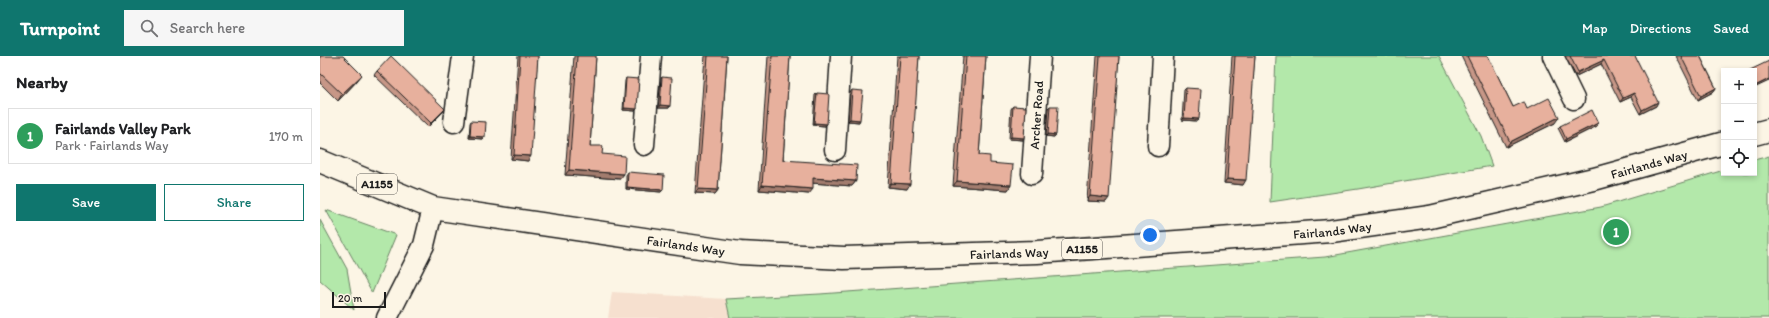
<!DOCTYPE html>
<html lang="en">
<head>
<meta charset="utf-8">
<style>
  body { margin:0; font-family:Itim,sans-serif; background:#f6f6f6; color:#202124 }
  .controls { position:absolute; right:12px; top:12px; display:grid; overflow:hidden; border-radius:0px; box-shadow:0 2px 6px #0003 }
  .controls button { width:36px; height:36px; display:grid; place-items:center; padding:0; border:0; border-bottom:1px solid #e0e0e0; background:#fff; color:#202124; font:20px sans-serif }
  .scale { position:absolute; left:12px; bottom:10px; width:54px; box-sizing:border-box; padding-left:4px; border:2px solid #1c1c1c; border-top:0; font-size:11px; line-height:14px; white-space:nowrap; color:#1c1c1c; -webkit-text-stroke:3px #fcf5e5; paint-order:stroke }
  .you { position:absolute; left:830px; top:179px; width:14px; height:14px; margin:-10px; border:3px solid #fff; border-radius:50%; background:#1a73e8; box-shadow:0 0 0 6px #1a73e833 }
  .badge { display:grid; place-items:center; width:26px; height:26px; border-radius:50%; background:#0f766e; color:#fff; font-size:13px; font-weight:700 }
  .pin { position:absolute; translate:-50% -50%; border:2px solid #fff; box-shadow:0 1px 4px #0006 }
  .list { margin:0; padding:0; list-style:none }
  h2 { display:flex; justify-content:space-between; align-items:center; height:52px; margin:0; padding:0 16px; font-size:17px }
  h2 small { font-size:13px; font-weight:400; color:#757577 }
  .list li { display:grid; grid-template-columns:26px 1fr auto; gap:12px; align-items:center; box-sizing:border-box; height:56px; margin:0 8px 8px; padding:0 8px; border:1px solid #e0e0e0; border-radius:0px }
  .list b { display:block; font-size:15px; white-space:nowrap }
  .list p { margin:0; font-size:13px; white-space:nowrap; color:#757577 }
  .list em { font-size:13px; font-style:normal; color:#757577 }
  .actions { display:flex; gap:8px; padding:12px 16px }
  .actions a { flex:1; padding:9px 0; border:1px solid #0f766e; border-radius:0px; text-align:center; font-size:14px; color:#0f766e }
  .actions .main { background:#0f766e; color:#fff }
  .icon { flex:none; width:22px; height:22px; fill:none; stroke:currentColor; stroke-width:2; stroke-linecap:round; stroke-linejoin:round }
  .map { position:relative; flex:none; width:1449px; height:262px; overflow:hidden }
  header { display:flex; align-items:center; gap:24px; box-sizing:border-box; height:56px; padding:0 20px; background:#0f766e; color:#fff }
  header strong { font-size:19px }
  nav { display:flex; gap:22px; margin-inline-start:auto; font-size:14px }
  .search { width:280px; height:36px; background:#f6f6f6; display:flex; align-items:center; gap:10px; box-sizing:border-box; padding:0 14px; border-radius:0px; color:#757577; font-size:15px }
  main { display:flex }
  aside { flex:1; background:#fff }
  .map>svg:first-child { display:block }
  .built { fill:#f6e0cf }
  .green { fill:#b3e8aa; stroke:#688263 }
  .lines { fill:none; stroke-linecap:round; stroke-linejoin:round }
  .minor-casing { stroke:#1c1c1c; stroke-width:23 }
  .major-casing { stroke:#1c1c1c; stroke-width:25 }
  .minor { stroke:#fcf5e5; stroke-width:20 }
  .major { stroke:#fcf5e5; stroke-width:22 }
  .wall { fill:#c79787; stroke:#1c1c1c }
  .shaded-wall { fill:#a27b6e; stroke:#1c1c1c }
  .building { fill:#e7b09d; stroke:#1c1c1c }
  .labels { text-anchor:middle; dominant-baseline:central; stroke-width:3; stroke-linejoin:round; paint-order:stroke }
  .shield { fill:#fcf5e5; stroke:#5f5d58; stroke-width:1 }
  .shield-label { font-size:12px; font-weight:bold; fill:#1c1c1c }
  .street-label { font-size:13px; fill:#1c1c1c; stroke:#fcf5e5 }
</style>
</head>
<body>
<header>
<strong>Turnpoint</strong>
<div class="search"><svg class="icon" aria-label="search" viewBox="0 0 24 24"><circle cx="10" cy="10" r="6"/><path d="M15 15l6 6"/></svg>Search here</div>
<nav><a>Map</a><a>Directions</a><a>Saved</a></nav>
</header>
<main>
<aside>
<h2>Nearby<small></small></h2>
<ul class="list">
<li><span class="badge" style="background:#2e9e5b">1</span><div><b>Fairlands Valley Park</b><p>Park · Fairlands Way</p></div><em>170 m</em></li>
</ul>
<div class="actions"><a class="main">Save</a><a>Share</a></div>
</aside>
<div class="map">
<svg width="1449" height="262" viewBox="0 0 1449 262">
  <rect width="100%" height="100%" fill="#fcf5e5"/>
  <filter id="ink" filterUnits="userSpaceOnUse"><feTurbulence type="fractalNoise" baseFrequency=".025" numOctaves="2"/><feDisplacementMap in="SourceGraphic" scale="8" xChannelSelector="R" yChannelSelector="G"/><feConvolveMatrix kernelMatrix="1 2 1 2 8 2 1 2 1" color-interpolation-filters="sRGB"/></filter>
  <g filter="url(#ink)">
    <polygon class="built" points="292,236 406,243 410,262 288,262"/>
    <g class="green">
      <polygon points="956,0 1119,0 1161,80 1172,110 1038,133 950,146"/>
      <polygon points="1449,100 1449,262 410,262 406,243 500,238 1005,201 1281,151 1404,114 1404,117 1434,117 1434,104"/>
      <polygon points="6,154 76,179 52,237"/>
      <polygon points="0,164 27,213 34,254 0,224"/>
    </g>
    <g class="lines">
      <g class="minor-casing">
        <g id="minor">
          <polyline points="1233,0 1254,43"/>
          <polyline points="134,66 143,0"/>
          <polyline points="324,89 331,0"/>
          <polyline points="838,90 843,0"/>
          <polyline points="515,94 521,0"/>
          <path id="s1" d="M712,118L720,0"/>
          <polyline points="67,262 104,189 113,152"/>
        </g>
      </g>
      <g class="major-casing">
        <g id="major">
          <polyline points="1434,78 1449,74"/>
          <path id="s2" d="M0,105L113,152L420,197L524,202L717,196L1011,175L1110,161L1274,123L1404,87"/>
        </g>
      </g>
      <use href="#minor" class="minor"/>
      <use href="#major" class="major"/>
    </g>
    <g class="wall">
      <polygon points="0,0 37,25 18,45 0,27"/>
      <polygon points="198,0 218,0 208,105 191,103"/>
      <polygon points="254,0 276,0 270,90 282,98 300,123 245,119"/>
      <polygon points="385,0 407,0 398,134 395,138 375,137"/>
      <polygon points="448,0 470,0 463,104 536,125 532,130 493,127 489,138 439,134"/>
      <polygon points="577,0 599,0 587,133 568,131"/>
      <polygon points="643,0 666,0 659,99 670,107 691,129 688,134 633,130"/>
      <polygon points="777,0 799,0 786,146 767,145"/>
      <polygon points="912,0 935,0 923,129 904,127"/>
      <polygon points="1141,0 1168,0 1193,51 1207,53 1235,67 1186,91"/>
      <polygon points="1245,0 1315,0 1336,50 1320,58 1311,41 1300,46 1281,8 1256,20"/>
      <polygon points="1356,0 1380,0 1396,32 1393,36 1378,44"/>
      <polygon points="57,15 125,53 122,57 108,71 54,19"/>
      <polygon points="342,21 349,52 338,52 341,23"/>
      <polygon points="306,22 317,53 315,55 303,54 305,25"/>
      <polygon points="866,32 877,65 862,64 864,34"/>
      <polygon points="532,34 539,66 528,65 530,37"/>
      <polygon points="497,37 507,68 505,70 493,69 495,39"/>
      <polygon points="693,50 703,84 689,83 691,53"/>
      <polygon points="730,50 734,81 726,80 728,52"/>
      <polygon points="151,65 165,81 163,83 149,82 150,67"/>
      <polygon points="1278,67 1277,70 1245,86 1238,72 1240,70"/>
      <polygon points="308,116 343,134 341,136 306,133 306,119"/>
    </g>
    <g class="shaded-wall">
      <polygon points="1284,4 1281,8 1256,20 1258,16"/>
      <polygon points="42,19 37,25 18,45 22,38"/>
      <polygon points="1449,23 1449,25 1434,32 1435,30"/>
      <polygon points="1396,32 1393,36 1378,44 1381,40"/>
      <polygon points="1314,37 1311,41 1300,46 1303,42"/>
      <polygon points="1338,46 1336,50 1320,58 1322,54"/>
      <polygon points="340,49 350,50 349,52 338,52"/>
      <polygon points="304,52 317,53 315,55 303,54"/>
      <polygon points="125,53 122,57 108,71 111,67"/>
      <polygon points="1239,61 1235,67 1186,91 1190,86"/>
      <polygon points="864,62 879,63 877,65 862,64"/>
      <polygon points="530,63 540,64 539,66 528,65"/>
      <polygon points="494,67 507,68 505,70 493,69"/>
      <polygon points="1278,67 1277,70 1245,86 1246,83"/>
      <polygon points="728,78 736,79 734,81 726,80"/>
      <polygon points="150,80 165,81 163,83 149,82"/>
      <polygon points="691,81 704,82 703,84 689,83"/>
      <polygon points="194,99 211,100 208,105 191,103"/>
      <polygon points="249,114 304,118 300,123 245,119"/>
      <polygon points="493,122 536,125 532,130 490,127"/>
      <polygon points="907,123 926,124 923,129 904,127"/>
      <polygon points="637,125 691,129 688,134 633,130"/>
      <polygon points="571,127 590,128 587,133 568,131"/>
      <polygon points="442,129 493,133 489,138 439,134"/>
      <polygon points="307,131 343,134 341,136 306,133"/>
      <polygon points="378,133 398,134 395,138 375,137"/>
      <polygon points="770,140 789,142 786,146 767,145"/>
    </g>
    <g class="building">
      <polygon points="0,0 23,0 42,19 22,38 0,17"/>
      <polygon points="71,0 125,53 111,67 57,15"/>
      <polygon points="200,0 218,0 211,100 194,99"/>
      <polygon points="257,0 276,0 270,90 283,90 282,98 305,100 304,118 249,114"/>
      <polygon points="388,0 407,0 398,134 378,133"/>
      <polygon points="452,0 470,0 463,104 537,109 536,125 493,122 493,133 442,129"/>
      <polygon points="580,0 599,0 590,128 571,127"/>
      <polygon points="646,0 666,0 659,99 670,100 670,107 693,109 691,129 637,125"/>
      <polygon points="780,0 799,0 789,142 770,140"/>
      <polygon points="915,0 935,0 926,124 907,123"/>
      <polygon points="1147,0 1168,0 1193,51 1204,46 1207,53 1229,42 1239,61 1190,86"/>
      <polygon points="1250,0 1315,0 1338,46 1322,54 1314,37 1303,42 1284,4 1258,16"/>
      <polygon points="1361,0 1380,0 1396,32 1381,40"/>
      <polygon points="1449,5 1449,23 1435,30 1434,28 1434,15 1428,15"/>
      <polygon points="342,21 352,22 350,50 340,49"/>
      <polygon points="306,22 319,23 317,53 304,52"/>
      <polygon points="866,32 881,33 879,63 864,62"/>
      <polygon points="532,34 543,35 540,64 530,63"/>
      <polygon points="497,37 509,38 507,68 494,67"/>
      <polygon points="693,50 706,51 704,82 691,81"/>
      <polygon points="730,50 738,50 736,79 728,78"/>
      <polygon points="1272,54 1278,67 1246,83 1240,70"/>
      <polygon points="151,65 166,66 165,81 150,80"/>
      <polygon points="308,116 344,119 343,134 307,131"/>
    </g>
  </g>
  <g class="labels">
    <g class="shield">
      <rect x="37" y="118" width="40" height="20" rx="3"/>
      <rect x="742" y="183" width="40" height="20" rx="3"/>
    </g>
    <g class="shield-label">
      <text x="57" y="128">A1155</text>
      <text x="762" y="193">A1155</text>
    </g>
    <g class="street-label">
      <text stroke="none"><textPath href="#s1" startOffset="59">Archer Road</textPath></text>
      <text stroke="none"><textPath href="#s2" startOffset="1350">Fairlands Way</textPath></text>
      <text stroke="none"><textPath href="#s2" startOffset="1026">Fairlands Way</textPath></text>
      <text stroke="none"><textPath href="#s2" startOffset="378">Fairlands Way</textPath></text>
      <text stroke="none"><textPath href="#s2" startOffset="702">Fairlands Way</textPath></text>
    </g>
  </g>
</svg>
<div class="controls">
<button>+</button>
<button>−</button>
<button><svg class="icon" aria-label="locate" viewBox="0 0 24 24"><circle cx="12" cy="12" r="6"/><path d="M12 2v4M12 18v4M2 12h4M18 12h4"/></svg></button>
</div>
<div class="scale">20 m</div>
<div class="you"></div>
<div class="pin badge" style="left:1296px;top:176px;background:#2e9e5b">1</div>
</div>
</main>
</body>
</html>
